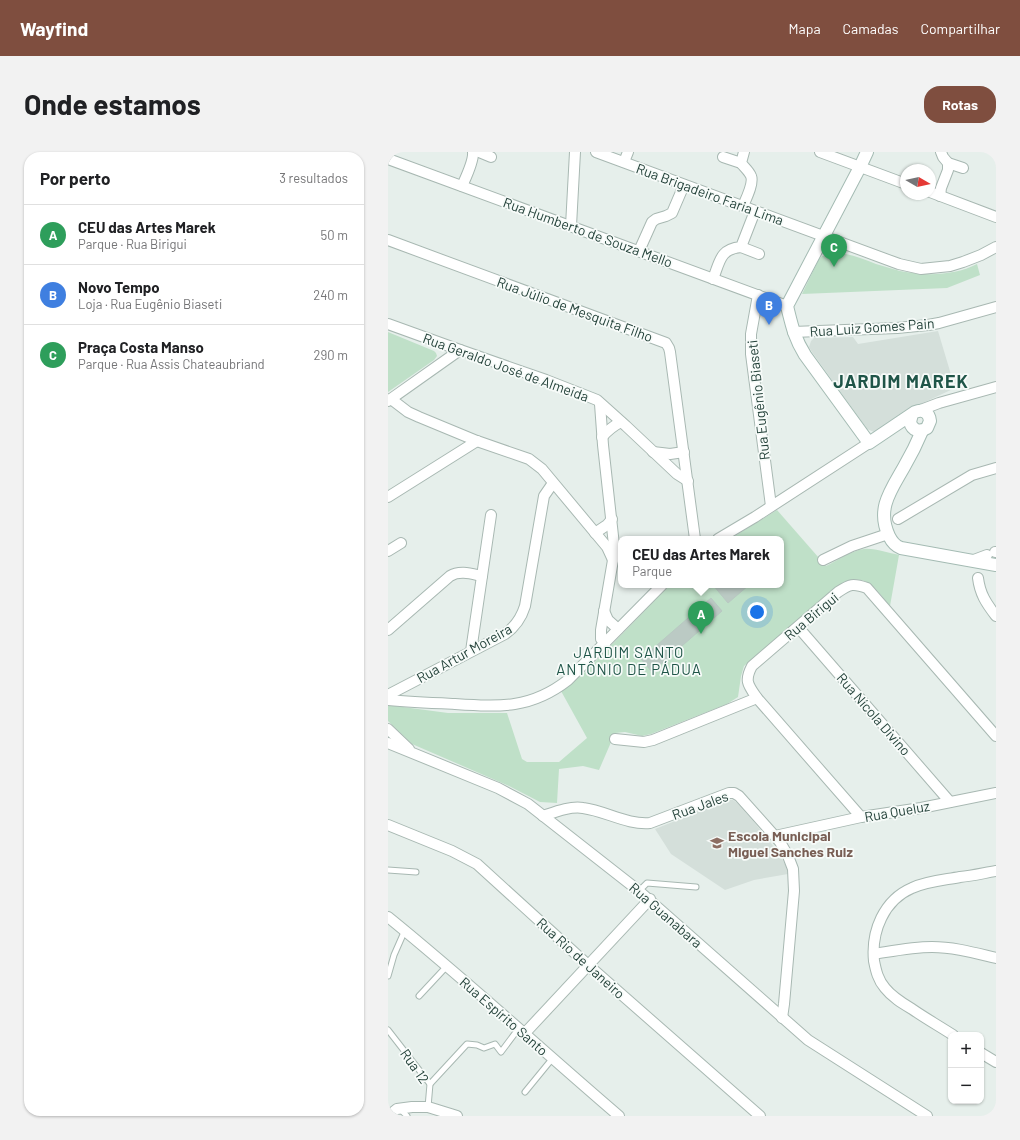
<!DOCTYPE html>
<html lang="pt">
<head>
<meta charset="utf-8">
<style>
  body { margin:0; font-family:Barlow,sans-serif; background:#f2f2f2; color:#202124 }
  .controls { position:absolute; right:12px; bottom:12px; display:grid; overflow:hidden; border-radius:8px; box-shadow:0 1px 3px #0004 }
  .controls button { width:36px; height:36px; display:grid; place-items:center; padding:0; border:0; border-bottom:1px solid #e0e0e0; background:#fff; color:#202124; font:20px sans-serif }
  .compass { position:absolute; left:512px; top:12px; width:36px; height:36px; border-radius:50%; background:#fff; box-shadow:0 1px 3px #0004; rotate:99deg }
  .you { position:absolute; left:369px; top:460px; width:14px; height:14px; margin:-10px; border:3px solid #fff; border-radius:50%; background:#1a73e8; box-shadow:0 0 0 6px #1a73e833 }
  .badge { display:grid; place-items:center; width:26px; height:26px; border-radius:50%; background:#7f4e3f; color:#fff; font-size:13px; font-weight:700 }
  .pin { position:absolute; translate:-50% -33px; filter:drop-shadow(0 1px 2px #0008) }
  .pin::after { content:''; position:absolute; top:21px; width:14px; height:12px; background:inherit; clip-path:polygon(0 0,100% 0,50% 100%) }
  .popup { position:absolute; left:230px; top:384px; width:166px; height:52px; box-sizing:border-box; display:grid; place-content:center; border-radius:8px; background:#fff; filter:drop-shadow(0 1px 3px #0005); font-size:13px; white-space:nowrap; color:#757577 }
  .popup b { font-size:15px; color:#202124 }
  .popup::after { content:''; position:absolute; left:50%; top:100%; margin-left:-8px; border:8px solid transparent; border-top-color:#fff }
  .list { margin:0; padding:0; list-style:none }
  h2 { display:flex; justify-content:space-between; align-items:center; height:52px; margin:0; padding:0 16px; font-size:17px }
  h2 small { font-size:13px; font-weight:400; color:#757577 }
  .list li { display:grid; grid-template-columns:26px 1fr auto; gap:12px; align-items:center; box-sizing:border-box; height:60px; padding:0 16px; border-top:1px solid #e0e0e0 }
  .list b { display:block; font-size:15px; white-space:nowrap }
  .list p { margin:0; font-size:13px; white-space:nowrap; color:#757577 }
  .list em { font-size:13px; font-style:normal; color:#757577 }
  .map { position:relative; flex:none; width:608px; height:964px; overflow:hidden; border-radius:16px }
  header { display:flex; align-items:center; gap:24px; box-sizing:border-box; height:56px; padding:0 20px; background:#7f4e3f; color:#fff }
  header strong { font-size:19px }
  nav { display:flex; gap:22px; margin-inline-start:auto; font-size:14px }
  .intro { display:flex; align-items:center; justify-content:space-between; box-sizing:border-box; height:96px; padding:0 24px }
  h1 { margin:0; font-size:28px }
  .button { padding:10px 18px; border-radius:16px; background:#7f4e3f; color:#fff; font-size:14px; font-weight:700 }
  main { display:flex; gap:24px; padding:0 24px }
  aside { flex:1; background:#fff; border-radius:16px; box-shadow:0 1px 3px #0004 }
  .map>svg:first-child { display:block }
  .built { fill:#d4dfda }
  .green { fill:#bfe0c8 }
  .building { fill:#bbcac4; stroke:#b8c9c2 }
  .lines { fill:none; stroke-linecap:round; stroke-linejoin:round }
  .lane-casing { stroke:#a8b8b2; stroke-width:7 }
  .street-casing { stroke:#a8b8b2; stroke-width:12 }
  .secondary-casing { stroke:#a4bbb3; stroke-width:14 }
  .lane { stroke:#fff; stroke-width:5 }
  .street { stroke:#fff; stroke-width:10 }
  .secondary { stroke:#fff; stroke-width:12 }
  .labels { text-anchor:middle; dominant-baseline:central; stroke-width:3.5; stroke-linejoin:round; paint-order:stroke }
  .street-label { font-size:14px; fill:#24423a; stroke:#f7fbf9 }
  .education-label { font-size:14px; font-weight:bold; fill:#785e54; stroke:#f7fbf9; text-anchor:start }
  .neighbourhood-label { font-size:15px; letter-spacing:1px; fill:#1f5548; stroke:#f7fbf9 }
  .district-label { font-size:18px; font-weight:bold; letter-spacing:1px; fill:#1f5548; stroke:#f7fbf9 }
</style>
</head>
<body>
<header>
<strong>Wayfind</strong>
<nav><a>Mapa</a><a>Camadas</a><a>Compartilhar</a></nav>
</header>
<div class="intro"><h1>Onde estamos</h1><a class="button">Rotas</a></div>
<main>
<aside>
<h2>Por perto<small>3 resultados</small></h2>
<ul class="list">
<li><span class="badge" style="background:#2e9e5b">A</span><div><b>CEU das Artes Marek</b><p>Parque · Rua Birigui</p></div><em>50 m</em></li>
<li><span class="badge" style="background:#3f7fe0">B</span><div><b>Novo Tempo</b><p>Loja · Rua Eugênio Biaseti</p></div><em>240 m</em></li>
<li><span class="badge" style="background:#2e9e5b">C</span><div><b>Praça Costa Manso</b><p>Parque · Rua Assis Chateaubriand</p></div><em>290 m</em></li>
</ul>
</aside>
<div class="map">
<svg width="608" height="964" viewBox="0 0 608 964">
  <rect width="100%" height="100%" fill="#e6efeb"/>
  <g class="built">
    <polygon points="550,179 567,236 522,257 486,280 479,277 424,200 421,195 423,189 426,186 465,185 470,192"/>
    <polygon points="340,648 345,648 349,651 366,670 390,700 398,714 400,722 366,728 337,738 283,702 267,677"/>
  </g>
  <g class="green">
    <path d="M447,101C461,101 475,107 488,112C496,114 504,117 512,119C537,124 566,124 589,112L592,123L559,136L414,142L431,107L434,104Z"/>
    <polygon points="0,180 46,199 48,201 49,204 46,208 0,240"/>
    <path d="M389,358L438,414C448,409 465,398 476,397C487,396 500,401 511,403L502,454C488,437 478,420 454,431L356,514L353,524L350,545L339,552L263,582L254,584L237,580L227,581L211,618L195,614L171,617L169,651L152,650L121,634L24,592L0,569V553L60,561H119L134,607L139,610H171L199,586L173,539L196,521L282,433H393V387H342Z"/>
  </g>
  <g class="building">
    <polygon points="325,433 361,433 340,451"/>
    <polygon points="323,446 334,459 264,520 253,507"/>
  </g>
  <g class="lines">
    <g class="lane-casing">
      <g id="lane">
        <polyline points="0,718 28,720"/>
        <polyline points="251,739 259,731 308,735"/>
        <polyline points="0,824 6,803 17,778"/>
        <polyline points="31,844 59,814"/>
        <polyline points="0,878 42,932 40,955"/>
        <polyline points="42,932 79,892 89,893 96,896 107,892 113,900 131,876"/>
        <polyline points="137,940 164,907"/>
        <polyline points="12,957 19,964"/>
      </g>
    </g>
    <g class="street-casing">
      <g id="street">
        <polyline points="91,0 103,5"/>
        <polyline points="208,0 511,112 533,117 562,114 575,110 593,103 608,95"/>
        <polyline points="432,0 518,32"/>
        <polyline points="335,5 353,11"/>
        <polyline points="0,7 399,154"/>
        <polyline points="236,10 240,0"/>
        <polyline points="560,11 575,16"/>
        <path d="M74,34C78,25 86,9 85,0"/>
        <polyline points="542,40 608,65"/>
        <polyline points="552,44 553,36 560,18 560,11 555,5 553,0"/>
        <path d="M355,54C358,47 366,31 363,24C361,19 356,15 353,11L356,0"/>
        <polyline points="183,74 187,0"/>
        <polyline points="0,88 278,191 281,196 282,200 307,387"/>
        <polyline points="353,95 371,102"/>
        <polyline points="251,99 264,70 268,67 278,64 284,61 296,33"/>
        <path d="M325,127C332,109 332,97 353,95L367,59"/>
        <polyline points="370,143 363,182 363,202 383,354"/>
        <polyline points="0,172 72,198 158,228 204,246 209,248 238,274 289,322 300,329"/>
        <polyline points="405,180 509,176 540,173 551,171 608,155"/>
        <polyline points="3,247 20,260 31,265 89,289 141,307 154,317 219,395 225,408"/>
        <polyline points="0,249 72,198"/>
        <polyline points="212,252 215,293 226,393 225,408 213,478 213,487 217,492"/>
        <polyline points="530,259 551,251 608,235"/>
        <path d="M214,285C220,278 225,274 233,270"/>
        <polyline points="265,300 282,302 296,300"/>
        <polyline points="0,345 89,289"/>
        <polyline points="510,367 584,323 608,316"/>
        <polyline points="207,381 219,373 224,367"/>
        <polyline points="330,387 367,365 481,291"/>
        <polyline points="0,399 13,391"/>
        <polyline points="607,400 608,400"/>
        <polyline points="435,408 464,394 500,382"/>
        <polyline points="583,409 599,403"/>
        <path d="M590,426C592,442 598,451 608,464"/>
        <polyline points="216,459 220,468 230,477"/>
        <polyline points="410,475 562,650"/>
        <path d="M0,478L62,424C72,418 84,422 94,424"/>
        <polyline points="83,499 103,363"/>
        <path d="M0,543L117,482C127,475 133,467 137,454L156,344L165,331"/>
        <polyline points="369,546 473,665"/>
        <path d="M0,548C22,550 45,551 67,552C112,555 143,557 180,528L274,433"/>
        <polyline points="0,577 21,597"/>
        <path d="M227,587L256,590L265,588L369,546C360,533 356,529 364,514L450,440C462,432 465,431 479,436L608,584"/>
        <polyline points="0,591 110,636 140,652 251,739 420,888 539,964"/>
        <path d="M155,664C167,660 182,654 195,656C218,659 239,673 262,671L341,641H346L351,644L392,690L400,704L405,717L406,739L396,852L394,866"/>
        <polyline points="0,673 64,699 89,712 200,813 372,964"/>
        <polyline points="387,684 473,665 533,656 608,641"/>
        <path d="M0,765C79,829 154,898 231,964"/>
        <path d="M486,802C505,799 524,795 544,795C566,795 587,801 608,806"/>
        <polyline points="137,881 262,747"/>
        <path d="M565,883C551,874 537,866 524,857C514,851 504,845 497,836C490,828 488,819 486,809C483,779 496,748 524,736C539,729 556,728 572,725C584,724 596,721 608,719"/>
        <polyline points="593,901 608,910"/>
        <polyline points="0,964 9,957 24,955 40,955 69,964"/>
      </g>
    </g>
    <g class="secondary-casing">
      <g id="secondary">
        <path d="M479,0L472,15L399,154C404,174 406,185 417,203L481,291L527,260C535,257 541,260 542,269L539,276C531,281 524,278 522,270L524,262"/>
        <path d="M534,279C529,291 523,303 516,315C503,338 488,357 501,384C504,390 507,394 513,396L608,413"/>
      </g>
    </g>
    <use href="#lane" class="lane"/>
    <use href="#street" class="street"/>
    <use href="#secondary" class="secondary"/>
  </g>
  <defs>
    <g id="school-bare" transform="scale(1.08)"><path d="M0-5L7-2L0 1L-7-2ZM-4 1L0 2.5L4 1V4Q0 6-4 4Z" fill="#8d6e63" stroke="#f7fbf9" stroke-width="2.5" paint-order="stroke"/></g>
  </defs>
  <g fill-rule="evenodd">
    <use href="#school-bare" x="329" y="691"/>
  </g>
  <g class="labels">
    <g class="street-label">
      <text transform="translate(322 42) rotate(20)">Rua Brigadeiro Faria Lima</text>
      <text transform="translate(200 80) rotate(20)">Rua Humberto de Souza Mello</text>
      <text transform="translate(187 157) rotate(20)">Rua Júlio de Mesquita Filho</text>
      <text transform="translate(484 175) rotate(-4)">Rua Luiz Gomes Pain</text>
      <text transform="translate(118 215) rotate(20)">Rua Geraldo José de Almeida</text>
      <text transform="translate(370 248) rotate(-96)">Rua Eugênio Biaseti</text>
      <text transform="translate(423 464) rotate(-40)">Rua Birigui</text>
      <text transform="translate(76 501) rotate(-29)">Rua Artur Moreira</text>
      <text transform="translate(486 562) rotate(49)">Rua Nícola Divino</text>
      <text transform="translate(312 653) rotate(-20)">Rua Jales</text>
      <text transform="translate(509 659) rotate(-10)">Rua Queluz</text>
      <text transform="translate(278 763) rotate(41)">Rua Guanabara</text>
      <text transform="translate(193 806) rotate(42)">Rua Rio de Janeiro</text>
      <text transform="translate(116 864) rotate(41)">Rua Espírito Santo</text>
      <text transform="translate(27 914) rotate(55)">Rua 12</text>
    </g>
    <g class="education-label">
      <text x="340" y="683">Escola Municipal<tspan x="340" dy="16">Miguel Sanches Ruiz</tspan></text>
    </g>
    <g class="neighbourhood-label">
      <text x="241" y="500">JARDIM SANTO<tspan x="241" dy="17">ANTÔNIO DE PÁDUA</tspan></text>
    </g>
    <g class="district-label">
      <text x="513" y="229">JARDIM MAREK</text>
    </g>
  </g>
</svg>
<div class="controls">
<button>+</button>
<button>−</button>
</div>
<svg class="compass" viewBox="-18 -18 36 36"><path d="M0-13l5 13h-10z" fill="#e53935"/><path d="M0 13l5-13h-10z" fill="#757577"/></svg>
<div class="you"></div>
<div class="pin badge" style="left:313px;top:482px;background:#2e9e5b">A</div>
<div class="popup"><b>CEU das Artes Marek</b>Parque</div>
<div class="pin badge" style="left:381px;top:173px;background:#3f7fe0">B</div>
<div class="pin badge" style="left:446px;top:115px;background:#2e9e5b">C</div>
</div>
</main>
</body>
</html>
